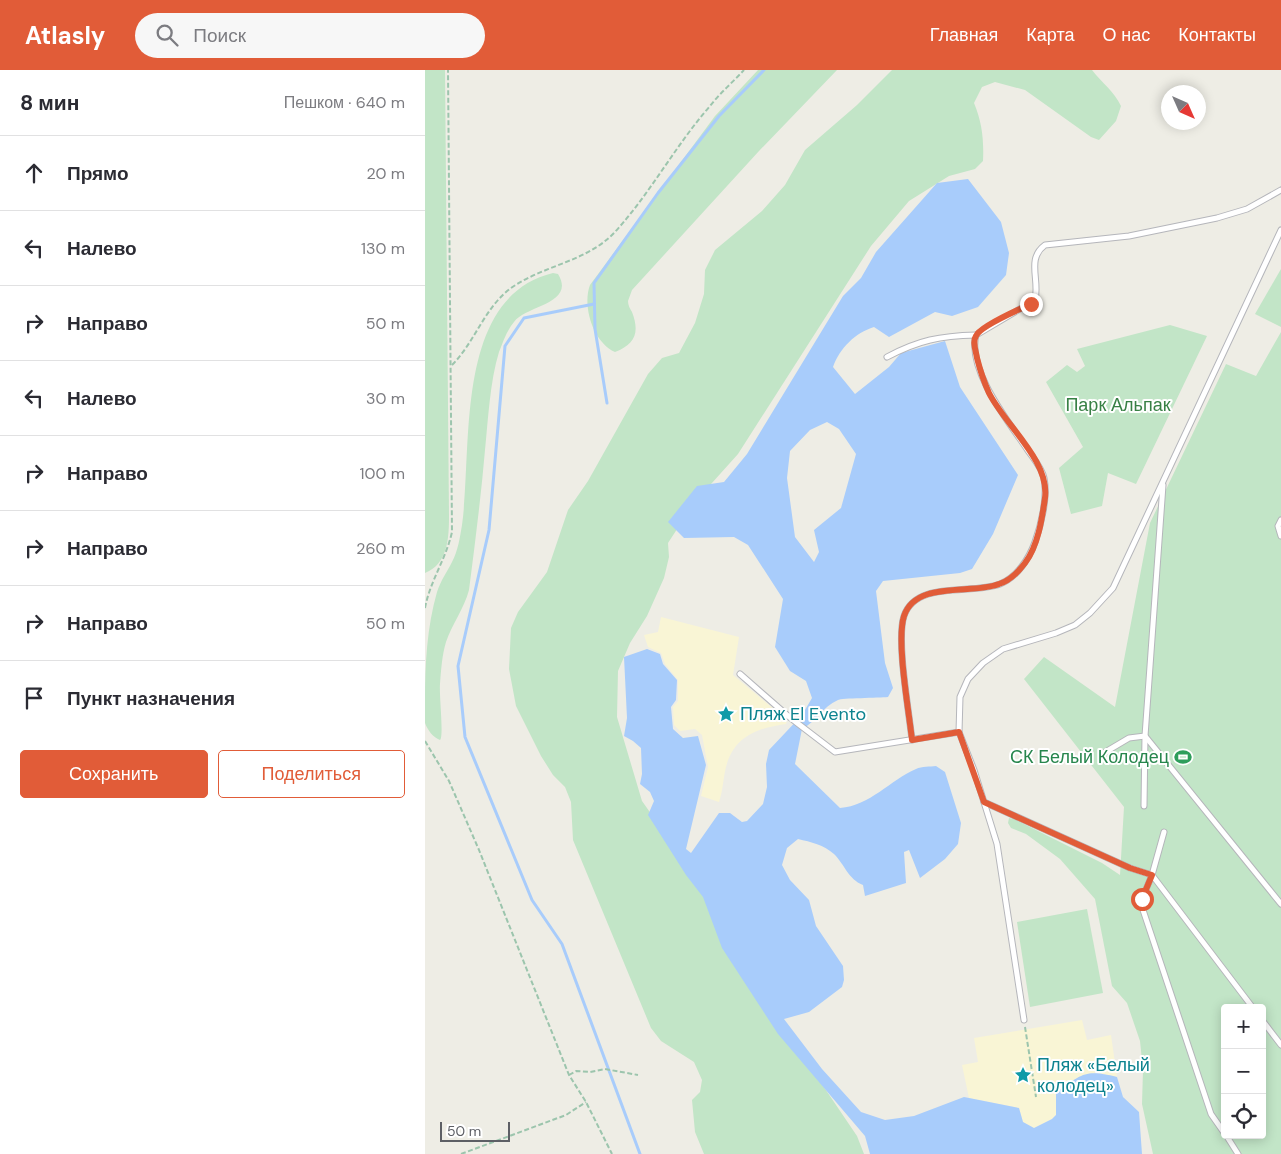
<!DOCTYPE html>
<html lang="ru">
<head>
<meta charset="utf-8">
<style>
  body { margin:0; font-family:"DM Sans",sans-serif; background:#f7f7f7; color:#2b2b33 }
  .controls { position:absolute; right:15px; bottom:15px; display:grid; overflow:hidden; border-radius:5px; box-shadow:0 2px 12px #0003 }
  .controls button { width:45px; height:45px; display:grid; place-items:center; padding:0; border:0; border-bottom:1px solid #e1e1e2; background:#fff; color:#2b2b33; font:25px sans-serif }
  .compass { position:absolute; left:736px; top:15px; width:45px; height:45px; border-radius:50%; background:#fff; box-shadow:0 2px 12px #0003; rotate:135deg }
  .scale { position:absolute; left:15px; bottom:12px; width:70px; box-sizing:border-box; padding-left:5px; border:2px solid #5d5f65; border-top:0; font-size:14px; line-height:18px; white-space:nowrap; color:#5d5f65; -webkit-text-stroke:4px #fff; paint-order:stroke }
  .stop { position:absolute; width:15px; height:15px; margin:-11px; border:4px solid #e15c38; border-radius:50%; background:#fff }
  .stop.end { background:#e15c38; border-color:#fff; box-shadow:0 1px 5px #0008 }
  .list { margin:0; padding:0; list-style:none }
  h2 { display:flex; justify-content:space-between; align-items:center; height:65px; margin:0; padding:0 20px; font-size:21px }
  h2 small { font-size:16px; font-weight:400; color:#7c7c81 }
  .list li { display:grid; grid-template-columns:32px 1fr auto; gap:15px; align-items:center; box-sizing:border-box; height:75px; padding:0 20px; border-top:1px solid #e1e1e2 }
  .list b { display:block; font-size:19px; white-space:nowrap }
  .list em { font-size:16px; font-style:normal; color:#7c7c81 }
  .actions { display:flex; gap:10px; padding:15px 20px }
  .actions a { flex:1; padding:11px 0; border:1px solid #e15c38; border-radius:5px; text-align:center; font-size:18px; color:#e15c38 }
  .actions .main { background:#e15c38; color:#fff }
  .icon { flex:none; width:28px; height:28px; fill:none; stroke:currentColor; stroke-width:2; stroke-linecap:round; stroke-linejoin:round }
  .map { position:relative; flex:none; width:856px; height:1084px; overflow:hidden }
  header { display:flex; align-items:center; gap:30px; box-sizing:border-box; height:70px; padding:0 25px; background:#e15c38; color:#fff }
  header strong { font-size:24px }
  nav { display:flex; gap:28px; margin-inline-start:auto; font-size:18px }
  .search { width:350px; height:45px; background:#f7f7f7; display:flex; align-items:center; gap:12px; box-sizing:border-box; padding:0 18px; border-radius:28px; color:#7c7c81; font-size:19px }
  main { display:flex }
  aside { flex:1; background:#fff }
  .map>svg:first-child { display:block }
  .green { fill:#c2e5c7; fill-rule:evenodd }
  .sand { fill:#f9f5d5 }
  .water { fill:#a8ccfb; fill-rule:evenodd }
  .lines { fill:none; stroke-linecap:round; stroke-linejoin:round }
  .stream { stroke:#a8ccfb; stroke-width:3 }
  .lane-casing { stroke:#b5b6bb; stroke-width:7 }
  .path { stroke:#9cc5ad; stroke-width:2; stroke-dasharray:5 2.5; stroke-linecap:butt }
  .lane { stroke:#fff; stroke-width:5 }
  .route { stroke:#e15c38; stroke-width:6 }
  .labels { text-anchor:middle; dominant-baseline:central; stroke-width:4; stroke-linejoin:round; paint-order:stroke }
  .park-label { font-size:18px; fill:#388045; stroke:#fff }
  .culture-label { font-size:18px; fill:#0d838f; stroke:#fff; text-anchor:start }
  .leisure-label { font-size:18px; fill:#27864d; stroke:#fff; text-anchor:end }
</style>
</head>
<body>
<header>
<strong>Atlasly</strong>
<div class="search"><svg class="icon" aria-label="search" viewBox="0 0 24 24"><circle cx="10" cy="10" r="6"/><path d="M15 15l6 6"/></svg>Поиск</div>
<nav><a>Главная</a><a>Карта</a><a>О нас</a><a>Контакты</a></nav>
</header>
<main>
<aside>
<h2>8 мин<small>Пешком · 640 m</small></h2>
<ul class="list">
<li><svg class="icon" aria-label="ahead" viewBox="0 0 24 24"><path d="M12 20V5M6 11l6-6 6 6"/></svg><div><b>Прямо</b></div><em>20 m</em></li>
<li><svg class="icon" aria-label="left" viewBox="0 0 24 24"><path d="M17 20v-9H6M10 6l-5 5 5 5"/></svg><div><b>Налево</b></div><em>130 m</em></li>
<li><svg class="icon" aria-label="right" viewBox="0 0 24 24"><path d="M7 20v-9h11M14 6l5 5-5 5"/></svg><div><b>Направо</b></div><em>50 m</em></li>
<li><svg class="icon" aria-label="left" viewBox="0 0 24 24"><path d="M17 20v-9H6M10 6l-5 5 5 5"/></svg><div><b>Налево</b></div><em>30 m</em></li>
<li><svg class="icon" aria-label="right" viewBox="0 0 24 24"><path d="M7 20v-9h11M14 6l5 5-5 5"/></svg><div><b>Направо</b></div><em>100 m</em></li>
<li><svg class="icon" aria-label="right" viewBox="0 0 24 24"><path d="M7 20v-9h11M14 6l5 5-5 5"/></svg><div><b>Направо</b></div><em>260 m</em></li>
<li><svg class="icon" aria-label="right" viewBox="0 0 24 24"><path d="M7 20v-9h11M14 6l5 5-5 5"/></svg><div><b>Направо</b></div><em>50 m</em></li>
<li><svg class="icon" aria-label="arrive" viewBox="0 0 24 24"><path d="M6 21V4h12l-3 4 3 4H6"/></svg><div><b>Пункт назначения</b></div></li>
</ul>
<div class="actions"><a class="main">Сохранить</a><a>Поделиться</a></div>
</aside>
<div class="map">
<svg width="856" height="1084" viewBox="0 0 856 1084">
  <rect width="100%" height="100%" fill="#eeede5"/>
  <g class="green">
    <path d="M0,0H20L24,446C24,467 23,494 0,503Z"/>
    <path d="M333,0H412L334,81L207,220C206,223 204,228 203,231C203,235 205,239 207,242C215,263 210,274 190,282C168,272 157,236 165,215L290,46Z"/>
    <path d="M467,0H667C677,13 689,21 696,36L691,51L674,70L666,67L600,20L570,12L557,17L549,33C557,52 559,70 558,91L550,99L524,106L484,131L446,176L313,384L269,433L243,473L244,487L239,508L222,546L205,573L193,601L192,647L217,731L268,803L365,967L432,1066L439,1084H279L270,1062L267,1030L275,1022L277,1010L269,992L236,971L226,958L148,770L146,732L140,717L128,705L116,686L91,636L84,599L86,558L93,542L122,502L143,440L163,411L223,304L237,288L254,283L270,253L279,224L280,200L290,180L337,141L360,115L380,80L432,35Z"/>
    <polygon points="856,199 856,257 830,244"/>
    <path d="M128,203L133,204C151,234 102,235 89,252C82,260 78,272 74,282C65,311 63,350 60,380C56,427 50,473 44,520C39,539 27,554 21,572C17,585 16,601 15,614C14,625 19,667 15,670C8,667 3,661 0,653C0,647 0,638 0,631C0,594 2,557 12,522C16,510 22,502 27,492C33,481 35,467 37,455C48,378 28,227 128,203Z"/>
    <polygon points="745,255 782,266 711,414 683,403 677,436 646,444 634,398 658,377 621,312 642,295 652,302 660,296 652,279"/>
    <path d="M856,262V1084H728L717,1034L718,1000L715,971L702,933L687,916L670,829L635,789L601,764L586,758L583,753L584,748L589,749L677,793L695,805L699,737L599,609L619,587L690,637L725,453L801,294L831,306ZM800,938H837V1065H800Z"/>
    <polygon points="662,839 678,923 605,937 592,852"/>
  </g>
  <g class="sand">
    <path d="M236,547L314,567L308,605L362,650L361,654C333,658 309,666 301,697C298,709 298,721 294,732L276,726L283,697L277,665L270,659L255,661L249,655L248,637L253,631V610L240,594L236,583L223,577L219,565L233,562Z"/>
    <polygon points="657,950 662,970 686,965 692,1007 670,1002 627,1049 609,1058 598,1052 594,1038 544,1028 537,995 553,992 549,968"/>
  </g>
  <path class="water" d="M543,109L576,152L584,183L581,205L553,237L527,246L510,242L464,267L449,257C430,263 415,278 408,297L430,324L464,297L476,283L520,271L535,317L593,405L568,464L547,499L535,503L458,511L451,521L460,593L468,618L463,627C454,628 416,628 413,630C397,637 391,652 377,659L370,694L415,738C445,736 465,710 491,699C497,696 505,697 511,696L520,702L536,753L533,774L520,789L495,808L484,780L479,782L481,813L440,826L438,815C423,809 420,795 409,784C399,775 386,772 373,769L362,778L357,795L365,810L384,830L391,856L418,896L419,910L417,917L384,942L359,949L397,999L436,1042L460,1050L489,1046L539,1027L594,1038L598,1052L609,1058L627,1049L631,1045V1022C658,1004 659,999 692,1007L698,1027L714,1042L717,1084H445L440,1066L353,964L297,878L278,827L261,805L223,745L229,731L225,722L215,714L217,704L216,678L208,671L199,666L202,648L199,587L222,579L235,584L238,594L252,610L251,630L246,637L248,659L258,668L273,666L281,695L261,779L266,783L294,743H305L317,752L322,751L338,734L342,717L341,694L344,680L377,645L387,628L381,611L365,601L350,577L358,529L323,475L309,467L259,468L243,452L272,416L299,412L322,384L418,226L436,208L451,182L512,113ZM402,352L414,359L431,384L416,438L389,460L394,482L389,492L370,467L362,408L365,381L385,360Z"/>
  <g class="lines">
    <g class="stream">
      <polyline points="169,234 99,248 80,276 64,460 33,596 40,667 107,830 137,874 215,1084"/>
      <polyline points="182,333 170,259 169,213 233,123 294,46 339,0"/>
    </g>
    <g class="lane-casing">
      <g id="lane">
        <path d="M462,287C494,270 515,266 551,265"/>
        <polyline points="856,450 853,456 856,466"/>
        <polyline points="315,604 363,646 410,682 534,662"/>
        <path d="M487,670C484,641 471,570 479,546C491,510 547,525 575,514C592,507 604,489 610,472C616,455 623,427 619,408C617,398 608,388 602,379C583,351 542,300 551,265L610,230C615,210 601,189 620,175L704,166L792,148L822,139L856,120"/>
        <polyline points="677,684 704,668 720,666 856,834"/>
        <polyline points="559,732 705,798 727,805 828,938"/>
        <polyline points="719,736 720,666 738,415"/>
        <polyline points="739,762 727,805 717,829 717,837 786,1044 800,1064"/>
        <polyline points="599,950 572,774 549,700 534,662 535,627 543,609 558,593 578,579 631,563 650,555 665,543 688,518 856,160"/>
        <polyline points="837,950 856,975"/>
        <polyline points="801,1065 813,1084"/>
      </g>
    </g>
    <g class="path">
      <path d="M27,295C51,271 60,235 89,216C121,195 162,191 189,163C225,124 250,76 285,36C295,23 308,12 319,0"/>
      <path d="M0,538C5,511 21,489 27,462L23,0"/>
      <polyline points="0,671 24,711 54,780 144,1005 161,1032 187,1084"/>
      <polyline points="600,957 611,1027"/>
      <polyline points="144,1005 151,1001 165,1002 180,999 213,1005"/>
      <polyline points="36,1084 141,1045 161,1032"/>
    </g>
    <use href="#lane" class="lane"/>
  </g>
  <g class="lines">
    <path class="route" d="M606,234C595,239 555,256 551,266C547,272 551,281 552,288C555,300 559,312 564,323C580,355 625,391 620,428C617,449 613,476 600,493C594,501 584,511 574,514C547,525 491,510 479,546C471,571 484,641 487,670L534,662L559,732L705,798L727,805L717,829"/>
  </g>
  <defs>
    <g id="sight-bare" transform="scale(1.35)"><path d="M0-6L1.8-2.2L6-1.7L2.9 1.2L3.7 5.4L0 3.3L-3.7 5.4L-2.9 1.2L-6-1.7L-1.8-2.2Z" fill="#0f9aa8" stroke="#fff" stroke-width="2.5" paint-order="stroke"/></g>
    <g id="stadium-bare" transform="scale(1.35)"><path d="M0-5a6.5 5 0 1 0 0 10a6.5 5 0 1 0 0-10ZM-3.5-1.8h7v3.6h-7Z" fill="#2e9e5b" stroke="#fff" stroke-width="2.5" paint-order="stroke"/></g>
  </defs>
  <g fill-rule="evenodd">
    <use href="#sight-bare" x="301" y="644"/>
    <use href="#stadium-bare" x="758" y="687"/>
    <use href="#sight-bare" x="598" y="1005"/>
  </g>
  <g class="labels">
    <g class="park-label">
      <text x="693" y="335">Парк Альпак</text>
    </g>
    <g class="culture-label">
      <text x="315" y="644">Пляж El Evento</text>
      <text x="612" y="995">Пляж «Белый<tspan x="612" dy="21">колодец»</tspan></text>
    </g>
    <g class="leisure-label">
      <text x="744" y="687">СК Белый Колодец</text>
    </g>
  </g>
</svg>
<div class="controls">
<button>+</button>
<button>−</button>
<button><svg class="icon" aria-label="locate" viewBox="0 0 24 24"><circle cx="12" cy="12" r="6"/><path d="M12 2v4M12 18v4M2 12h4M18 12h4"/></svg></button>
</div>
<svg class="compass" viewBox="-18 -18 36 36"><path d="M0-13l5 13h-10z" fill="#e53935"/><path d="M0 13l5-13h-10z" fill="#7c7c81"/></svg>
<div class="scale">50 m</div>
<div class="stop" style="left:717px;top:829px"></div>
<div class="stop end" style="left:606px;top:234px"></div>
</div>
</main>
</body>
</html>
